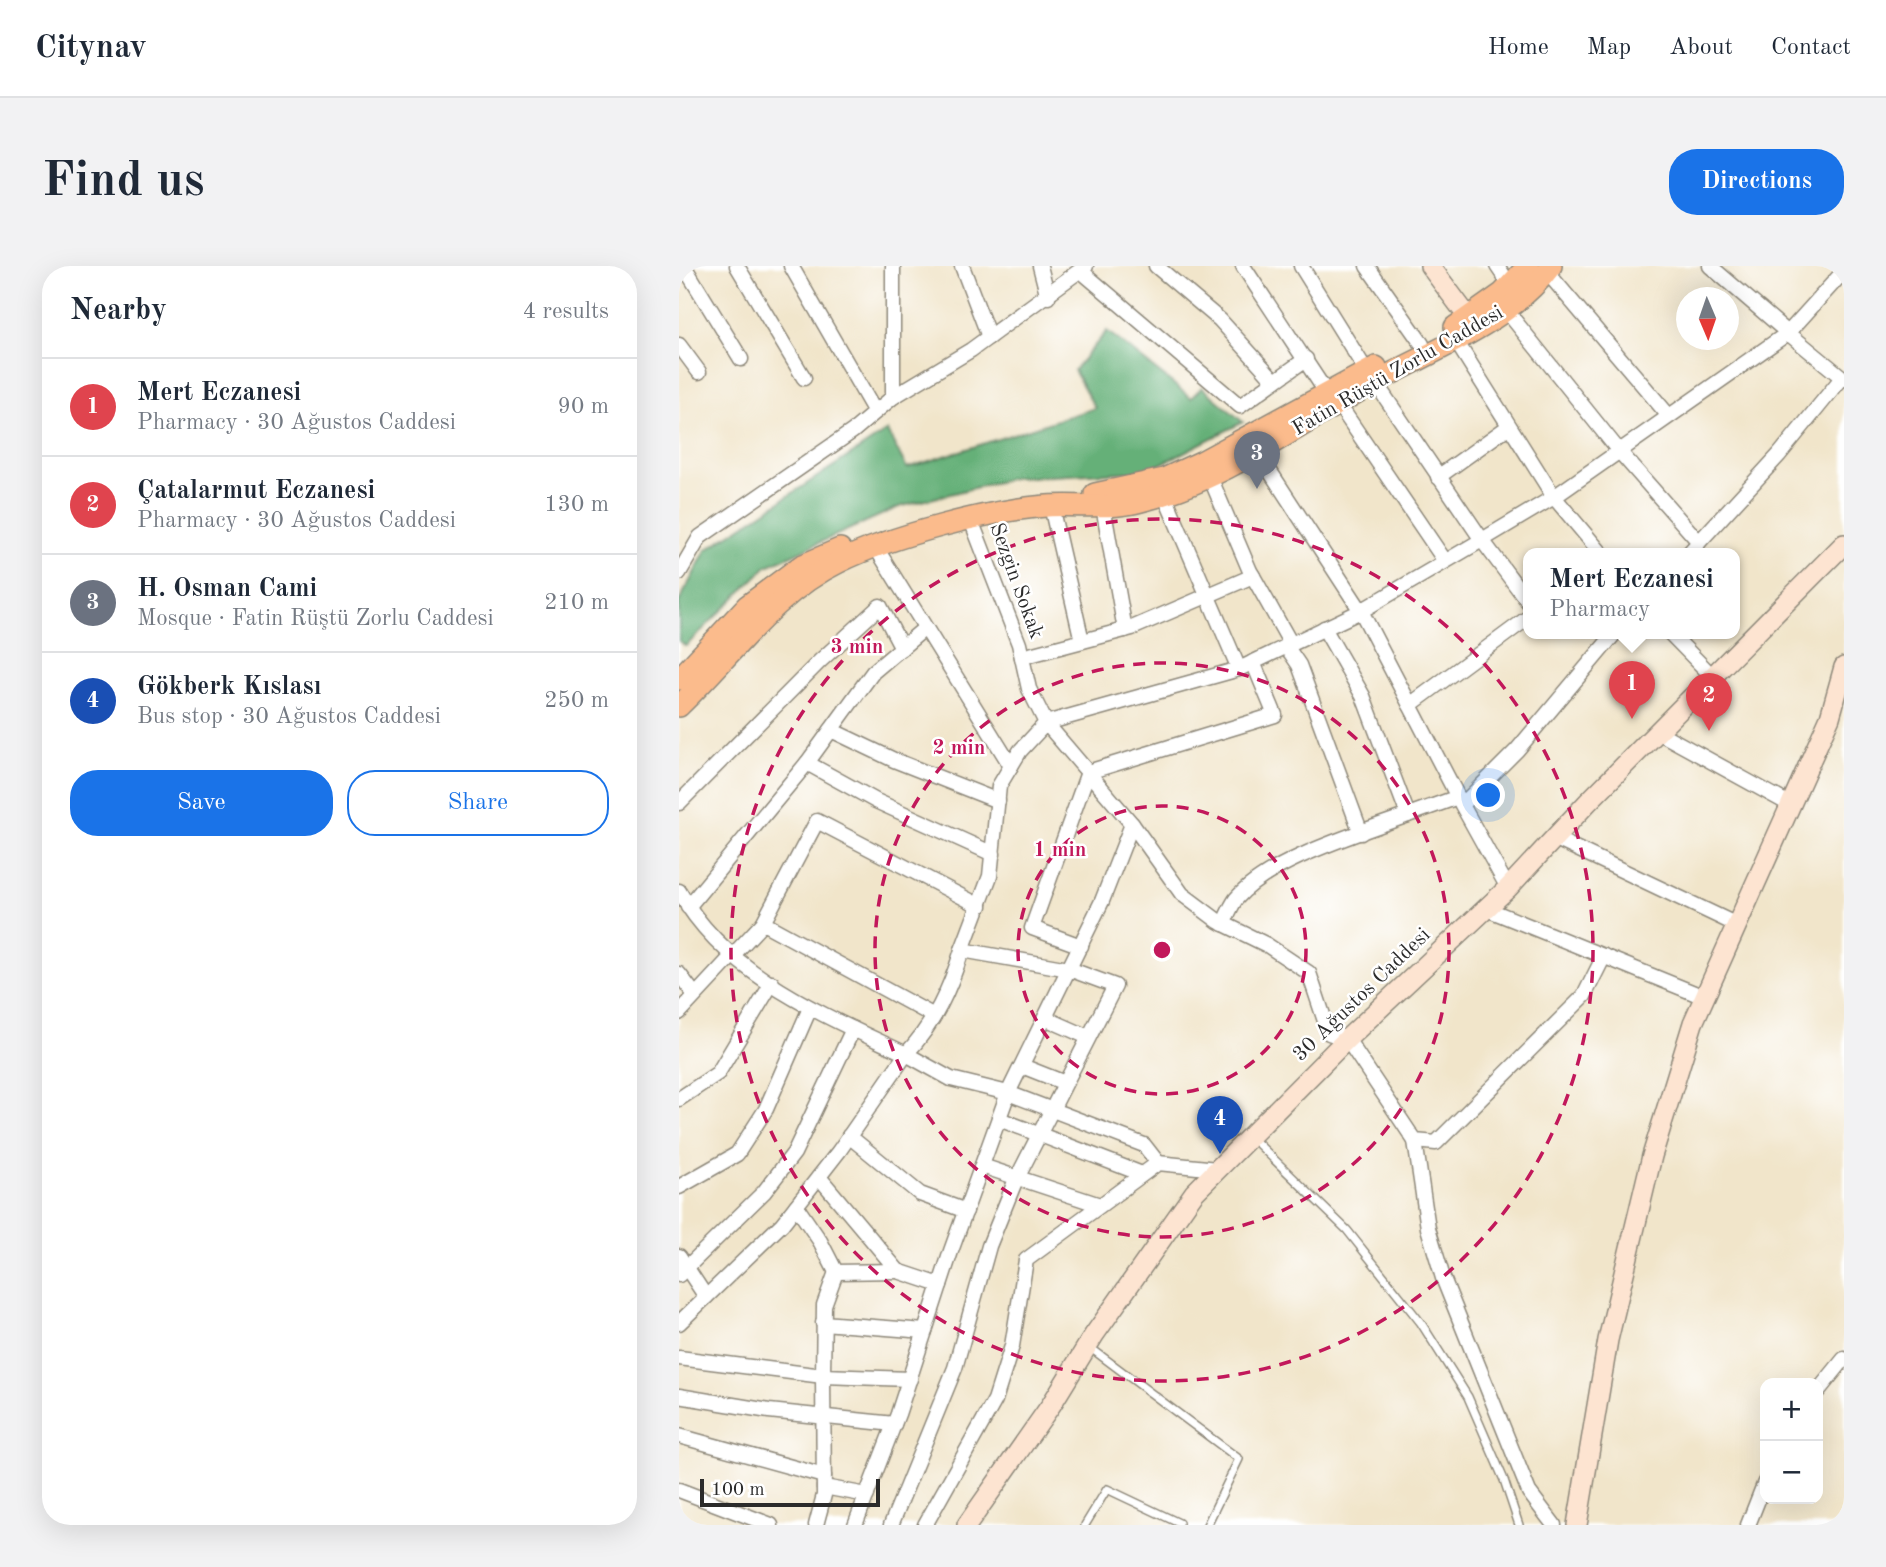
<!DOCTYPE html>
<html lang="en">
<head>
<meta charset="utf-8">
<style>
  body { margin:0; font-family:"Old Standard TT",serif; background:#f2f2f3; color:#1f2937 }
  .controls { position:absolute; right:21px; bottom:21px; display:grid; overflow:hidden; border-radius:14px; box-shadow:0 7px 28px #0002 }
  .controls button { width:63px; height:63px; display:grid; place-items:center; padding:0; border:0; border-bottom:2px solid #e0e1e3; background:#fff; color:#1f2937; font:35px sans-serif }
  .compass { position:absolute; left:997px; top:21px; width:63px; height:63px; border-radius:50%; background:#fff; box-shadow:0 7px 28px #0002; rotate:178deg }
  .scale { position:absolute; left:21px; bottom:18px; width:180px; box-sizing:border-box; padding-left:7px; border:4px solid #2b2b2b; border-top:0; font-size:19px; line-height:24px; white-space:nowrap; color:#2b2b2b; -webkit-text-stroke:5px #fff; paint-order:stroke }
  .you { position:absolute; left:810px; top:530px; width:24px; height:24px; margin:-18px; border:5px solid #fff; border-radius:50%; background:#1a73e8; box-shadow:0 0 0 10px #1a73e833 }
  .badge { display:grid; place-items:center; width:46px; height:46px; border-radius:50%; background:#1a73e8; color:#fff; font-size:23px; font-weight:700 }
  .pin { position:absolute; translate:-50% -58px; filter:drop-shadow(0 2px 4px #0008) }
  .pin::after { content:''; position:absolute; top:37px; width:24px; height:21px; background:inherit; clip-path:polygon(0 0,100% 0,50% 100%) }
  .popup { position:absolute; left:844px; top:282px; width:217px; height:91px; box-sizing:border-box; display:grid; place-content:center; border-radius:14px; background:#fff; filter:drop-shadow(0 2px 5px #0005); font-size:23px; white-space:nowrap; color:#747a83 }
  .popup b { font-size:26px; color:#1f2937 }
  .popup::after { content:''; position:absolute; left:50%; top:100%; margin-left:-14px; border:14px solid transparent; border-top-color:#fff }
  .list { margin:0; padding:0; list-style:none }
  h2 { display:flex; justify-content:space-between; align-items:center; height:91px; margin:0; padding:0 28px; font-size:30px }
  h2 small { font-size:23px; font-weight:400; color:#747a83 }
  .list li { display:grid; grid-template-columns:46px 1fr auto; gap:21px; align-items:center; box-sizing:border-box; height:98px; padding:0 28px; border-top:2px solid #e0e1e3 }
  .list b { display:block; font-size:26px; white-space:nowrap }
  .list p { margin:0; font-size:23px; white-space:nowrap; color:#747a83 }
  .list em { font-size:23px; font-style:normal; color:#747a83 }
  .actions { display:flex; gap:14px; padding:21px 28px }
  .actions a { flex:1; padding:16px 0; border:2px solid #1a73e8; border-radius:28px; text-align:center; font-size:24px; color:#1a73e8 }
  .actions .main { background:#1a73e8; color:#fff }
  .map { position:relative; flex:none; width:1165px; height:1259px; overflow:hidden; border-radius:28px }
  header { display:flex; align-items:center; gap:42px; box-sizing:border-box; height:98px; padding:0 35px; background:#fff; border-bottom:2px solid #e0e1e3 }
  header strong { font-size:33px }
  nav { display:flex; gap:38px; margin-inline-start:auto; font-size:24px }
  .intro { display:flex; align-items:center; justify-content:space-between; box-sizing:border-box; height:168px; padding:0 42px }
  h1 { margin:0; font-size:49px }
  .button { padding:18px 32px; border-radius:28px; background:#1a73e8; color:#fff; font-size:24px; font-weight:700 }
  main { display:flex; gap:42px; padding:0 42px }
  aside { flex:1; background:#fff; border-radius:28px; box-shadow:0 7px 28px #0002 }
  .map>svg:first-child { display:block }
  .forest { fill:#65b078; stroke:#486e52; stroke-width:2 }
  .lines { fill:none; stroke-linecap:round; stroke-linejoin:round }
  .lane-casing { stroke:#8e887a; stroke-width:10 }
  .street-casing { stroke:#8e887a; stroke-width:17 }
  .secondary-casing { stroke:#8e887a; stroke-width:22 }
  .primary-casing { stroke:#8e887a; stroke-width:24 }
  .lane { stroke:#fff; stroke-width:7 }
  .street { stroke:#fff; stroke-width:14 }
  .secondary { stroke:#fde4d1; stroke-width:19 }
  .primary { stroke:#fbbb8c; stroke-width:21 }
  .ring { fill:none; stroke:#c2185b; stroke-width:3.5; stroke-dasharray:12 9 }
  .labels { text-anchor:middle; dominant-baseline:central; stroke-width:5; stroke-linejoin:round; paint-order:stroke }
  .street-label { font-size:21px; fill:#2b2b2b; stroke:#fff }
  .centre { fill:#c2185b; stroke:#fff; stroke-width:3.5 }
  .ring-label { font-size:21px; text-anchor:middle; font-weight:bold; fill:#c2185b; stroke:#fff; stroke-width:5; stroke-linejoin:round; paint-order:stroke }
</style>
</head>
<body>
<header>
<strong>Citynav</strong>
<nav><a>Home</a><a>Map</a><a>About</a><a>Contact</a></nav>
</header>
<div class="intro"><h1>Find us</h1><a class="button">Directions</a></div>
<main>
<aside>
<h2>Nearby<small>4 results</small></h2>
<ul class="list">
<li><span class="badge" style="background:#e0444e">1</span><div><b>Mert Eczanesi</b><p>Pharmacy · 30 Ağustos Caddesi</p></div><em>90 m</em></li>
<li><span class="badge" style="background:#e0444e">2</span><div><b>Çatalarmut Eczanesi</b><p>Pharmacy · 30 Ağustos Caddesi</p></div><em>130 m</em></li>
<li><span class="badge" style="background:#6b7280">3</span><div><b>H. Osman Cami</b><p>Mosque · Fatin Rüştü Zorlu Caddesi</p></div><em>210 m</em></li>
<li><span class="badge" style="background:#1a4fb4">4</span><div><b>Gökberk Kıslası</b><p>Bus stop · 30 Ağustos Caddesi</p></div><em>250 m</em></li>
</ul>
<div class="actions"><a class="main">Save</a><a>Share</a></div>
</aside>
<div class="map">
<svg width="1165" height="1259" viewBox="0 0 1165 1259">
  <rect width="100%" height="100%" fill="#fff"/>
  <filter id="ink" filterUnits="userSpaceOnUse"><feTurbulence type="fractalNoise" baseFrequency=".0143" numOctaves="2"/><feDisplacementMap in="SourceGraphic" scale="14" xChannelSelector="R" yChannelSelector="G"/><feConvolveMatrix kernelMatrix="1 2 1 2 8 2 1 2 1" color-interpolation-filters="sRGB"/></filter>
  <filter id="wash" filterUnits="userSpaceOnUse"><feTurbulence type="fractalNoise" baseFrequency=".00686" numOctaves="4" result="noise"/><feDisplacementMap in="SourceGraphic" scale="28" xChannelSelector="R" yChannelSelector="G"/><feGaussianBlur stdDeviation="1.57" result="paint"/><feColorMatrix in="noise" values="0 0 0 0 0 0 0 0 0 0 0 0 0 0 0 0 0 1.4 0 .05"/><feComposite in="paint" operator="in"/></filter>
  <g filter="url(#wash)">
    <rect width="100%" height="100%" fill="#f1e5ca"/>
    <polygon class="forest" points="428,65 512,132 523,121 564,156 468,205 334,212 220,241 88,300 7,380 0,375 0,336 27,284 208,165 228,202 416,142 395,104"/>
  </g>
  <g filter="url(#ink)">
    <g class="lines">
      <g class="lane-casing">
        <g id="lane">
          <polyline points="573,872 668,964 742,1057 789,1131 825,1214 840,1259"/>
          <polyline points="409,1080 560,1193 528,1259"/>
          <polyline points="406,1259 428,1223 500,1257"/>
        </g>
      </g>
      <g class="street-casing">
        <g id="street">
          <polyline points="5,0 62,93"/>
          <polyline points="58,0 125,112"/>
          <polyline points="112,0 196,146"/>
          <polyline points="283,0 310,71"/>
          <polyline points="361,0 369,31"/>
          <polyline points="477,0 541,54 596,115"/>
          <polyline points="564,0 647,126"/>
          <polyline points="622,0 688,106"/>
          <polyline points="688,0 743,78"/>
          <polyline points="818,0 831,19"/>
          <polyline points="1031,0 1109,67 1165,5"/>
          <polyline points="402,5 561,140 627,93"/>
          <polyline points="868,6 990,150"/>
          <polyline points="827,44 940,185 1020,276"/>
          <polyline points="777,75 875,231 1109,67 1165,113"/>
          <polyline points="0,79 20,106"/>
          <polyline points="696,116 803,274 875,231 922,287"/>
          <polyline points="214,131 214,0"/>
          <polyline points="660,139 766,295"/>
          <polyline points="531,211 571,305 612,378"/>
          <polyline points="759,211 829,161"/>
          <polyline points="485,228 560,403"/>
          <polyline points="372,240 403,375"/>
          <polyline points="424,240 446,364"/>
          <polyline points="292,254 340,378 350,423 367,457 560,403 682,345 579,187"/>
          <polyline points="196,280 332,500"/>
          <polyline points="1010,287 1100,189 1162,113"/>
          <polyline points="0,307 21,271 174,165 214,131 292,84 407,0"/>
          <polyline points="850,337 803,274 682,345 731,439 850,351"/>
          <polyline points="645,362 684,430 729,549 779,531"/>
          <polyline points="991,367 1034,411"/>
          <polyline points="607,380 620,399 682,567"/>
          <polyline points="343,391 453,362 574,310"/>
          <polyline points="731,439 782,537"/>
          <polyline points="152,464 215,494 319,535"/>
          <polyline points="979,466 1112,539"/>
          <polyline points="128,497 197,535 314,588"/>
          <polyline points="0,537 141,395 201,340 223,382"/>
          <polyline points="875,572 1058,659"/>
          <polyline points="829,622 783,539 838,484 936,367"/>
          <path d="M0,625C46,709 145,749 227,788C255,758 271,723 283,684"/>
          <polyline points="9,641 128,497 194,406 246,362"/>
          <polyline points="808,643 1025,731"/>
          <polyline points="84,657 255,750"/>
          <path d="M544,658C548,650 552,640 557,633C590,594 681,567 729,549"/>
          <polyline points="402,680 353,662 409,506 596,449 574,396"/>
          <polyline points="0,708 16,729"/>
          <polyline points="0,747 84,657 138,555 301,640"/>
          <polyline points="366,752 409,771"/>
          <polyline points="343,800 386,817"/>
          <polyline points="0,833 39,807 93,717"/>
          <polyline points="320,853 463,908"/>
          <polyline points="170,870 241,928 287,945"/>
          <polyline points="736,875 749,962 764,1012 850,1226 875,1259"/>
          <polyline points="303,900 421,939"/>
          <polyline points="140,911 219,1005 261,1019"/>
          <polyline points="0,921 58,888 87,843 131,742"/>
          <polyline points="117,940 141,975 157,1006 219,1005"/>
          <polyline points="0,990 27,1031"/>
          <polyline points="157,1006 145,1039 144,1110 231,1113"/>
          <polyline points="0,1009 85,926 115,887 174,763"/>
          <polyline points="0,1057 103,958 160,885 227,788 272,813 329,827 465,879 479,897"/>
          <polyline points="144,1057 246,1065"/>
          <polyline points="0,1092 144,1110 145,1229 137,1259"/>
          <polyline points="1139,1125 1165,1093"/>
          <polyline points="0,1130 90,1145 215,1158"/>
          <polyline points="0,1170 145,1210"/>
          <polyline points="145,1221 188,1229"/>
          <polyline points="0,1224 92,1259"/>
          <polyline points="176,1259 219,1148 272,985 329,827 423,635 453,558"/>
          <polyline points="212,1259 276,1102 310,980 335,918 436,720 390,703 283,684 311,610 320,520 341,485 367,457 453,558 503,628 539,655 588,679 630,707 650,767 668,773 736,875 757,877 905,730 925,690"/>
          <polyline points="246,1259 316,1134 333,1080 347,994 479,897 538,903"/>
          <polyline points="1069,1259 1086,1216"/>
        </g>
      </g>
      <g class="secondary-casing">
        <g id="secondary">
          <polyline points="751,0 789,51"/>
          <polyline points="288,1259 372,1139 415,1069 515,927 668,773 829,622 909,536 1165,278"/>
          <polyline points="898,1259 929,1074 973,890 1014,757 1151,451 1165,401"/>
        </g>
      </g>
      <g class="primary-casing">
        <g id="primary">
          <polyline points="776,61 824,27 849,0"/>
          <polyline points="416,228 485,213 522,196 697,101"/>
          <polyline points="0,413 68,340 122,300 161,283"/>
          <path d="M0,440C51,392 95,327 160,296C212,270 311,244 368,240C398,238 429,243 458,236C547,215 619,158 698,115C759,82 829,57 872,0"/>
        </g>
      </g>
      <use href="#lane" class="lane"/>
      <use href="#street" class="street"/>
      <use href="#secondary" class="secondary"/>
      <use href="#primary" class="primary"/>
    </g>
  </g>
  <g class="ring">
    <circle cx="483" cy="684" r="144"/>
    <circle cx="483" cy="684" r="287"/>
    <circle cx="483" cy="684" r="431"/>
  </g>
  <g class="labels">
    <g class="street-label">
      <text transform="translate(719 105) rotate(-30)">Fatin Rüştü Zorlu Caddesi</text>
      <text transform="translate(337 315) rotate(70)">Sezgin Sokak</text>
      <text transform="translate(683 729) rotate(-44)">30 Ağustos Caddesi</text>
    </g>
  </g>
  <circle cx="483" cy="684" r="10" class="centre"/>
  <g class="ring-label">
    <text x="178" y="387">3 min</text>
    <text x="280" y="488">2 min</text>
    <text x="381" y="590">1 min</text>
  </g>
</svg>
<div class="controls">
<button>+</button>
<button>−</button>
</div>
<svg class="compass" viewBox="-18 -18 36 36"><path d="M0-13l5 13h-10z" fill="#e53935"/><path d="M0 13l5-13h-10z" fill="#747a83"/></svg>
<div class="scale">100 m</div>
<div class="you"></div>
<div class="pin badge" style="left:953px;top:453px;background:#e0444e">1</div>
<div class="popup"><b>Mert Eczanesi</b>Pharmacy</div>
<div class="pin badge" style="left:1030px;top:465px;background:#e0444e">2</div>
<div class="pin badge" style="left:578px;top:223px;background:#6b7280">3</div>
<div class="pin badge" style="left:541px;top:888px;background:#1a4fb4">4</div>
</div>
</main>
</body>
</html>
